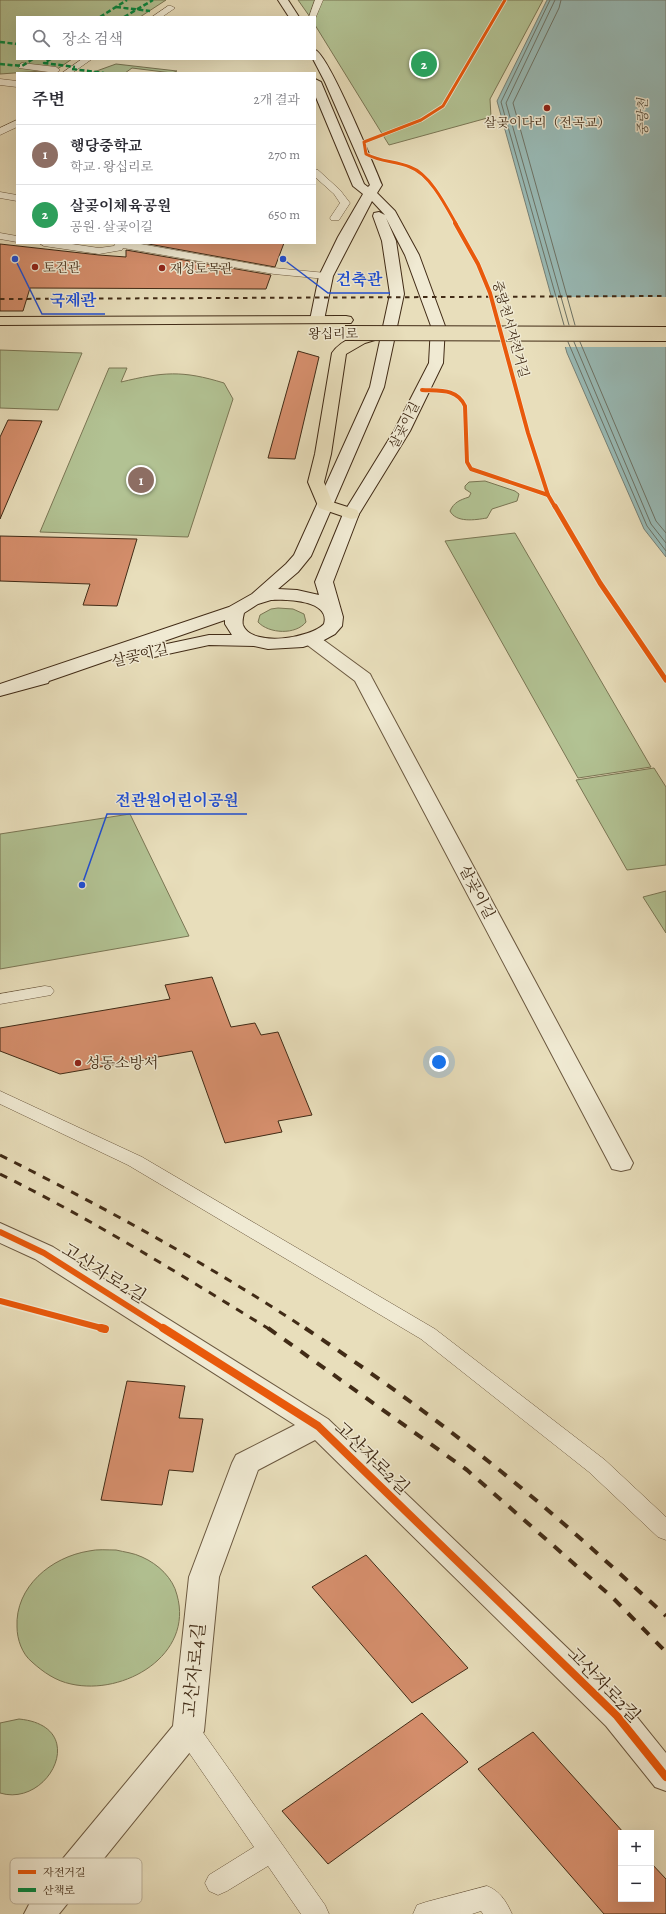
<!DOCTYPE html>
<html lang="ko">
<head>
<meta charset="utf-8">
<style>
  body { margin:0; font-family:Alegreya,"Noto Serif KR",serif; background:#f2f2f3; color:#2b2b33 }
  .controls { position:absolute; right:12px; bottom:12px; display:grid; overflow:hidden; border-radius:0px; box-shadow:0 4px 16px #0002 }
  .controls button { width:36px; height:36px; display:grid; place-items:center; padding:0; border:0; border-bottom:1px solid #e1e1e2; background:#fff; color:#2b2b33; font:20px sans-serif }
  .you { position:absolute; left:439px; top:1062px; width:14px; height:14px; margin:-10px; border:3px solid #fff; border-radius:50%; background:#1a73e8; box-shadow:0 0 0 6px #1a73e833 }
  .badge { display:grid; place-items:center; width:26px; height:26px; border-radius:50%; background:#8f2418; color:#fff; font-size:13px; font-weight:700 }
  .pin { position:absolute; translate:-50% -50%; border:2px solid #fff; box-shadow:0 1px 4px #0006 }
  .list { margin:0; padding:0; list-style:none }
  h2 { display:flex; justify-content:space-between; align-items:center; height:52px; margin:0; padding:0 16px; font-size:17px }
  h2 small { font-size:13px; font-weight:400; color:#7c7c81 }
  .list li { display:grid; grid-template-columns:26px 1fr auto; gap:12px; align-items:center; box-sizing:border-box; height:60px; padding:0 16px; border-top:1px solid #e1e1e2 }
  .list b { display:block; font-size:15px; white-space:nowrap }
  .list p { margin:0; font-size:13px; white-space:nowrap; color:#7c7c81 }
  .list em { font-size:13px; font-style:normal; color:#7c7c81 }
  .icon { flex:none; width:22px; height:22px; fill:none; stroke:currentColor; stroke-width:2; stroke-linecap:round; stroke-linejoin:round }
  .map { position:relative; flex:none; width:666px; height:1914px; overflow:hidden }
  .search { position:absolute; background:#fff; box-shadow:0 4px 16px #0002; left:16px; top:16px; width:300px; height:44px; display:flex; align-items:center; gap:10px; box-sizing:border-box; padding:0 14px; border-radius:0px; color:#7c7c81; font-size:15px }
  .panel { position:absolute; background:#fff; box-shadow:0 4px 16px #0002; left:16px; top:72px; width:300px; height:172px; border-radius:0px }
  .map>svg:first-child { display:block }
  .green { fill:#b2c293; stroke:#7a7654 }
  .water { fill:#99bbb7; stroke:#768177 }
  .pier { fill:#e8debb }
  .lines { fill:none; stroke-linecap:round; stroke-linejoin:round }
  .shore { stroke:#6d7366; stroke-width:1 }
  .building { fill:#d68f6d; stroke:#412b16 }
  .lane-casing { stroke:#6b583f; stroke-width:1 }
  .street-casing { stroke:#6b583f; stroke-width:2 }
  .secondary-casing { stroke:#412b16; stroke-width:2 }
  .primary-casing { stroke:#412b16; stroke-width:2 }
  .lane { fill:#f0ead3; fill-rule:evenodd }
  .street { fill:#f0ead3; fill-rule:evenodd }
  .secondary { fill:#f0ead3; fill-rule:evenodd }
  .primary { fill:#e8debb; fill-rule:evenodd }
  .rail-far2 { stroke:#412b16; stroke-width:2; stroke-dasharray:4.5 4.5; stroke-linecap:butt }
  .rail-far1 { stroke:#412b16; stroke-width:3; stroke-dasharray:8 8; stroke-linecap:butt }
  .rail { stroke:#412b16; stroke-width:4; stroke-dasharray:10 10; stroke-linecap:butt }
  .primary-bridge-casing { stroke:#412b16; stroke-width:16; stroke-linecap:butt }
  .primary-bridge { stroke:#e8debb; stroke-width:14 }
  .quiet { stroke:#00873e; stroke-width:2.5; stroke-dasharray:5 2.5; stroke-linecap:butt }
  .cycleway-far4-casing { stroke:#f0ead3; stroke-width:4.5 }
  .cycleway-far3-casing { stroke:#f0ead3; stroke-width:5.5 }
  .cycleway-far2-casing { stroke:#f0ead3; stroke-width:7 }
  .cycleway-far1-casing { stroke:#f0ead3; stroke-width:9 }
  .cycleway-casing { stroke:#f0ead3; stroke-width:10 }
  .cycleway-far4 { stroke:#e8590c; stroke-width:3 }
  .cycleway-far3 { stroke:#e8590c; stroke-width:4 }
  .cycleway-far2 { stroke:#e8590c; stroke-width:5 }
  .cycleway-far1 { stroke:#e8590c; stroke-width:6 }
  .cycleway { stroke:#e8590c; stroke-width:8 }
  .poi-dot { fill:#8f2418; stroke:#f0ead3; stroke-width:1.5 }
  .labels { text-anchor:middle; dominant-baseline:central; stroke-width:3; stroke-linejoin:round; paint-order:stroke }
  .far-water-label { font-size:13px; font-style:italic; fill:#574f3e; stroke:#f0ead3 }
  .far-poi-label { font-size:13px; fill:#412b16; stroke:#f0ead3; text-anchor:start }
  .far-street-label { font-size:13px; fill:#412b16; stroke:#f0ead3 }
  .street-label { font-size:15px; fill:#412b16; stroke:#f0ead3 }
  .poi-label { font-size:15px; fill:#412b16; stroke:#f0ead3; text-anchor:start }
  .near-street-label { font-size:18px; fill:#412b16; stroke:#f0ead3 }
  .key { fill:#f0ead3; stroke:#bcb19a; stroke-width:1 }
  .key-label { font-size:11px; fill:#412b16 }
  .leader { fill:none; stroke:#1d4ed8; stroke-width:1.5 }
  .callout-dot { fill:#1d4ed8; stroke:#f0ead3; stroke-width:1.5 }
  .callout-label { font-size:16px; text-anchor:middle; font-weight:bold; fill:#1d4ed8; stroke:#f0ead3; stroke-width:3; stroke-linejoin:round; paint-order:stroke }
</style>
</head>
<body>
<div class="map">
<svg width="666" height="1914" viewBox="0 0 666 1914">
  <rect width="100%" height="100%" fill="#e8debb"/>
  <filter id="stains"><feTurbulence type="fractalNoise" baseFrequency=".005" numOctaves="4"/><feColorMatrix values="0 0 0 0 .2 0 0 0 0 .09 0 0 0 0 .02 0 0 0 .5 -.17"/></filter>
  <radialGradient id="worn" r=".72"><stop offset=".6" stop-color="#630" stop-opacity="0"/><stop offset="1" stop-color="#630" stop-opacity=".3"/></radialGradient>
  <g class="green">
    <polygon points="0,0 166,0 140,17 17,17 17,59 72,59 56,70 0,74"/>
    <polygon points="298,0 543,0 490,99 491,117 389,145 315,25 315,17 310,17"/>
    <polygon points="116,64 177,71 172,73 132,68 125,73 91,73"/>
    <polygon points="0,350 82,353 58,410 0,408"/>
    <path d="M109,368H127L121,382C163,372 182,370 224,383L233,399L188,537L40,532Z"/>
    <path d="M485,481L515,491L519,494L517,501L492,509L487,518C475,520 456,523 450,511C454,502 460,500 469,497L471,493L465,489V486L469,482Z"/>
    <polygon points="515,533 651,767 578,778 445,541"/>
    <path d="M278,608L293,609L304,614L306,622C296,635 269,634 258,622L260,615L271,609Z"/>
    <polygon points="654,768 666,787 666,865 627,870 576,780"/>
    <polygon points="130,814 189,936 0,969 0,834"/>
    <polygon points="666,891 666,933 643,897"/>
    <path d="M116,1550C124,1552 134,1553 142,1557C158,1564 173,1578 177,1595C194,1655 124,1696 71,1684C56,1681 43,1672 32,1662C22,1654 17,1639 17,1627C15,1587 51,1557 89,1551C97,1549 107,1550 116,1550Z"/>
    <path d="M19,1719C91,1726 49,1808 0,1793V1723Z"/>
  </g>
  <polygon class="water" points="547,0 666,0 666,557 644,529 567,353 497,101"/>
  <polygon class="pier" points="550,297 666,297 666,347 564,347"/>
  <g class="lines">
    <g class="shore">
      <polyline points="550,0 501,102 564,325"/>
      <polyline points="555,0 506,103 569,325"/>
      <polyline points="561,0 559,8 513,103 575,325"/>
      <polyline points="568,342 647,526 666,551"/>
      <polyline points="574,342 651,524 666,543"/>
      <polyline points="580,342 656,521 666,533"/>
    </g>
  </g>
  <g class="building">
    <polygon points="143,243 284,243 275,267"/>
    <polygon points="0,244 99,255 126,257 126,250 271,275 266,289 30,288 23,311 0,311"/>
    <polygon points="298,351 319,357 295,459 268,458"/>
    <polygon points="8,420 42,421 0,519 0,437"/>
    <polygon points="0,536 137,539 117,606 83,605 90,584 0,581"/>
    <polygon points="212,977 231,1027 255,1023 261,1035 278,1032 312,1115 278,1121 282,1132 225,1143 192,1051 60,1074 0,1051 0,1028 170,999 165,985"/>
    <polygon points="127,1381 185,1386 179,1418 203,1419 193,1472 169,1470 162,1505 101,1500"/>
    <polygon points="366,1555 468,1668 412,1703 312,1587"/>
    <polygon points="422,1713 468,1762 328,1864 282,1811"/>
    <polygon points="533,1732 624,1833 621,1833 621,1899 651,1899 651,1863 666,1879 666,1914 604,1914 478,1769"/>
  </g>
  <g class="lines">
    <g class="lane-casing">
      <g id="lane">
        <polygon points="315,0 323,0 315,19 315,17 309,17"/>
        <polygon points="168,6 171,6 175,8 162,17 152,17"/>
        <polygon points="82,59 92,59 72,73 62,73"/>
        <polygon points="22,63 56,67 60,70 56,73 19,68 18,66"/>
        <polygon points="0,79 17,81 17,87 0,85"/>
        <polygon points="17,120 17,127 0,135 0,128"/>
        <polygon points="315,169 318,170 340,190 350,203 339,220 331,220 330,218 340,203 334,194 315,177"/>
        <polygon points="0,192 17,195 17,201 0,198"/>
        <polygon points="0,233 17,236 17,242 0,239"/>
        <polygon points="39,243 65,243 99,248 114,246 116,243 135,243 274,268 326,273 331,276 326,279 274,274 123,248 122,250 99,254 44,246"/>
        <polygon points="45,986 51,987 54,991 51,995 0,1004 0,994"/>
        <polygon points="0,1091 142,1157 435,1329 605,1460 666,1517 666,1540 658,1537 589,1472 421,1339 128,1165 0,1104"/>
        <polygon points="188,1720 197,1724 325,1905 329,1914 301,1914 268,1866 227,1891 218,1895 209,1891 205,1883 209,1875 254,1847 179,1738 176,1731 179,1724"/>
        <path d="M487,1886C500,1891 506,1901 512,1914H483L481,1911L472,1914H413L417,1905L426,1902Z"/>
      </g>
    </g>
    <g class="street-casing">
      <g id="street">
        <polygon points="312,635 318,636 370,674 372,678 633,1163 630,1169 621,1171 612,1169 609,1163 355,681 306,644 303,640 306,636"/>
        <polygon points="0,1223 53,1247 328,1419 628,1706 666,1753 666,1791 655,1787 606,1726 315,1440 258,1470 219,1577 204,1731 199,1741 59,1914 24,1914 36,1891 173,1726 189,1577 232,1463 236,1455 295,1425 35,1259 0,1243"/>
      </g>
    </g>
    <g class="secondary-casing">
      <g id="secondary">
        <polygon points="278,0 288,0 299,17 289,17"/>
        <path d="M315,50C328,53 374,166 382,185L377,193L395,211L419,255L445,326L443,363L410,431L359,514L333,582L343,617L342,626L335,634L324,640L303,647L268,649L254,646L209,645L154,657L148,656L145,652L148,648L209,635H232L225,624V620L49,681L48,683L0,696V684L229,607L252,594L286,564L294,555L370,387L390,294L382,241L373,216L374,213L379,212L385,215L372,201L333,276L324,320L322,323H312L310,320L319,276L338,237L363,194L353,186L315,95V79L321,82L364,184L368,187L370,185L325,82L313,59H315ZM386,218L405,255L431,326L429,363L394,431L343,514L315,582L319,595L297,590L278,589L298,572L311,556L384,387L404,294L396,241ZM271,600C286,599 331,600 324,624C311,638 252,648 243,625C242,622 243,617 244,613L258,604Z"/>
      </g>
    </g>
    <g class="primary-casing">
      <g id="primary">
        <polygon points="346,316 351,317 353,320 351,323 0,325 0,317"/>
        <path d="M383,329L388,330L390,333L388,336L365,343L346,354L331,454L324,482L332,502L357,510L359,514L357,518L351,519L319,508L308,482L315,454L332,353C343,337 365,333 383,329Z"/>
      </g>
    </g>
    <use href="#lane" class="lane"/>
    <use href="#street" class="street"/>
    <use href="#secondary" class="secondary"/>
    <use href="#primary" class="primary"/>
    <polyline class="rail-far2" points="0,299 666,296"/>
    <g class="rail-far1">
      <path d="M0,1155C105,1208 208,1264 306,1329"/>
      <path d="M0,1174C93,1220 181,1275 269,1329"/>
    </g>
    <g class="rail">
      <polyline points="268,1328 467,1470 612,1597 666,1652"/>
      <path d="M305,1328C377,1376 447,1427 514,1482C567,1525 616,1570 666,1616"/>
    </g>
    <g class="primary-bridge-casing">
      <polyline id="primary-bridge" points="345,333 666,334"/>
    </g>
    <use href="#primary-bridge" class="primary-bridge"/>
    <g class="quiet">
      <polyline points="116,7 150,11"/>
      <polyline points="100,17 127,0"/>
      <polyline points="124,17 153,0"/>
      <polyline points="0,42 17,44"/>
      <polyline points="51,59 44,63 75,67"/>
      <polyline points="0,64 22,66 33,59"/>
      <polyline points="72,69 104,73"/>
    </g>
    <g class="cycleway-far4-casing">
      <path id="cycleway-far4" d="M456,224C446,206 430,174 410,167C396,161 380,162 366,154L364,142L421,120L443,106L505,0"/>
    </g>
    <g class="cycleway-far3-casing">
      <g id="cycleway-far3">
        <polyline points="455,223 478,264 490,293 528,433 548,495 555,507"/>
        <path d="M422,390C439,391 457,388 465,406L467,462L471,469L548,495"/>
      </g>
    </g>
    <g class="cycleway-far2-casing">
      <polyline id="cycleway-far2" points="555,506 600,583 666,680"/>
    </g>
    <g class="cycleway-far1-casing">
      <g id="cycleway-far1">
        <polyline points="0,1232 44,1253 164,1329"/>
        <polyline points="0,1301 105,1329"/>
      </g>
    </g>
    <g class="cycleway-casing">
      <g id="cycleway">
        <polyline points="101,1328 105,1329"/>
        <polyline points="163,1328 318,1426 617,1716 666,1777"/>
      </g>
    </g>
    <use href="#cycleway-far4" class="cycleway-far4"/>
    <use href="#cycleway-far3" class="cycleway-far3"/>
    <use href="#cycleway-far2" class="cycleway-far2"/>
    <use href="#cycleway-far1" class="cycleway-far1"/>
    <use href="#cycleway" class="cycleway"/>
  </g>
  <g class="poi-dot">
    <circle cx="547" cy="108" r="4"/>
    <circle cx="35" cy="267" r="4"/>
    <circle cx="162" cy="268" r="4"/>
    <circle cx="78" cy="1063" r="4"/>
  </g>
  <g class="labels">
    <g class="far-water-label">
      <text transform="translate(642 117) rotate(-90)">중랑천</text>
    </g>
    <g class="far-poi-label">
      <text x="547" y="122" text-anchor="middle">살곶이다리（전곡교）</text>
      <text x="43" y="267">토건관</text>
      <text x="170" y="268">재성토목관</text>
    </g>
    <g class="far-street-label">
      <text transform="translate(511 329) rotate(74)">중랑천서자전거길</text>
      <text x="333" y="333">왕십리로</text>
      <text transform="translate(404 425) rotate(-63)">살곶이길</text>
    </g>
    <g class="street-label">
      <text transform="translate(140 655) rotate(-13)">살곶이길</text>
      <text transform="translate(477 892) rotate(62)">살곶이길</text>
    </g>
    <g class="poi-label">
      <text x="86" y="1063">성동소방서</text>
    </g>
    <g class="near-street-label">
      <text transform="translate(104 1273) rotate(32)">고산자로2길</text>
      <text transform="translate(372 1458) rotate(44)">고산자로2길</text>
      <text transform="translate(194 1670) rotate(-84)">고산자로4길</text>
      <text transform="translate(604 1685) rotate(46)">고산자로2길</text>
    </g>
  </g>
  <rect x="10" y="1858" width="132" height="46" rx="6" class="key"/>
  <rect x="18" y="1870" width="18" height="4" fill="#e8590c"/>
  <rect x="18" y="1888" width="18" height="4" fill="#00873e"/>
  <g class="key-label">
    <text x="43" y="1876">자전거길</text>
    <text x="43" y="1894">산책로</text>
  </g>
  <path class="leader" d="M283 259L328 293H390M15 259L42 314H105M82 885L107 814H247"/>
  <g class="callout-dot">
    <circle cx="283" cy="259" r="4"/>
    <circle cx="15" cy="259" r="4"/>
    <circle cx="82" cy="885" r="4"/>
  </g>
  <g class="callout-label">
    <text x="359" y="285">건축관</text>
    <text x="73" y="306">국제관</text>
    <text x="177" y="806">전관원어린이공원</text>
  </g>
  <rect width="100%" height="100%" filter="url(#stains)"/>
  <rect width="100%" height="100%" fill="url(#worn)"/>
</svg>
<div class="controls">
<button>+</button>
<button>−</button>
</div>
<div class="you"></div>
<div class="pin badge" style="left:141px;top:480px;background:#8d6e63">1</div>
<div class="pin badge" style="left:424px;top:64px;background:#2e9e5b">2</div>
<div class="search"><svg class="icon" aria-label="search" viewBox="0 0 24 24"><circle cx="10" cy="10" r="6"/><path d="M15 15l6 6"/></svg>장소 검색</div>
<section class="panel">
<h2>주변<small>2개 결과</small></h2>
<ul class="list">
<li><span class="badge" style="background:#8d6e63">1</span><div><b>행당중학교</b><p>학교 · 왕십리로</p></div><em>270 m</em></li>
<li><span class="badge" style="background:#2e9e5b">2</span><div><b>살곶이체육공원</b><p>공원 · 살곶이길</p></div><em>650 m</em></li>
</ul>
</section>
</div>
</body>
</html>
